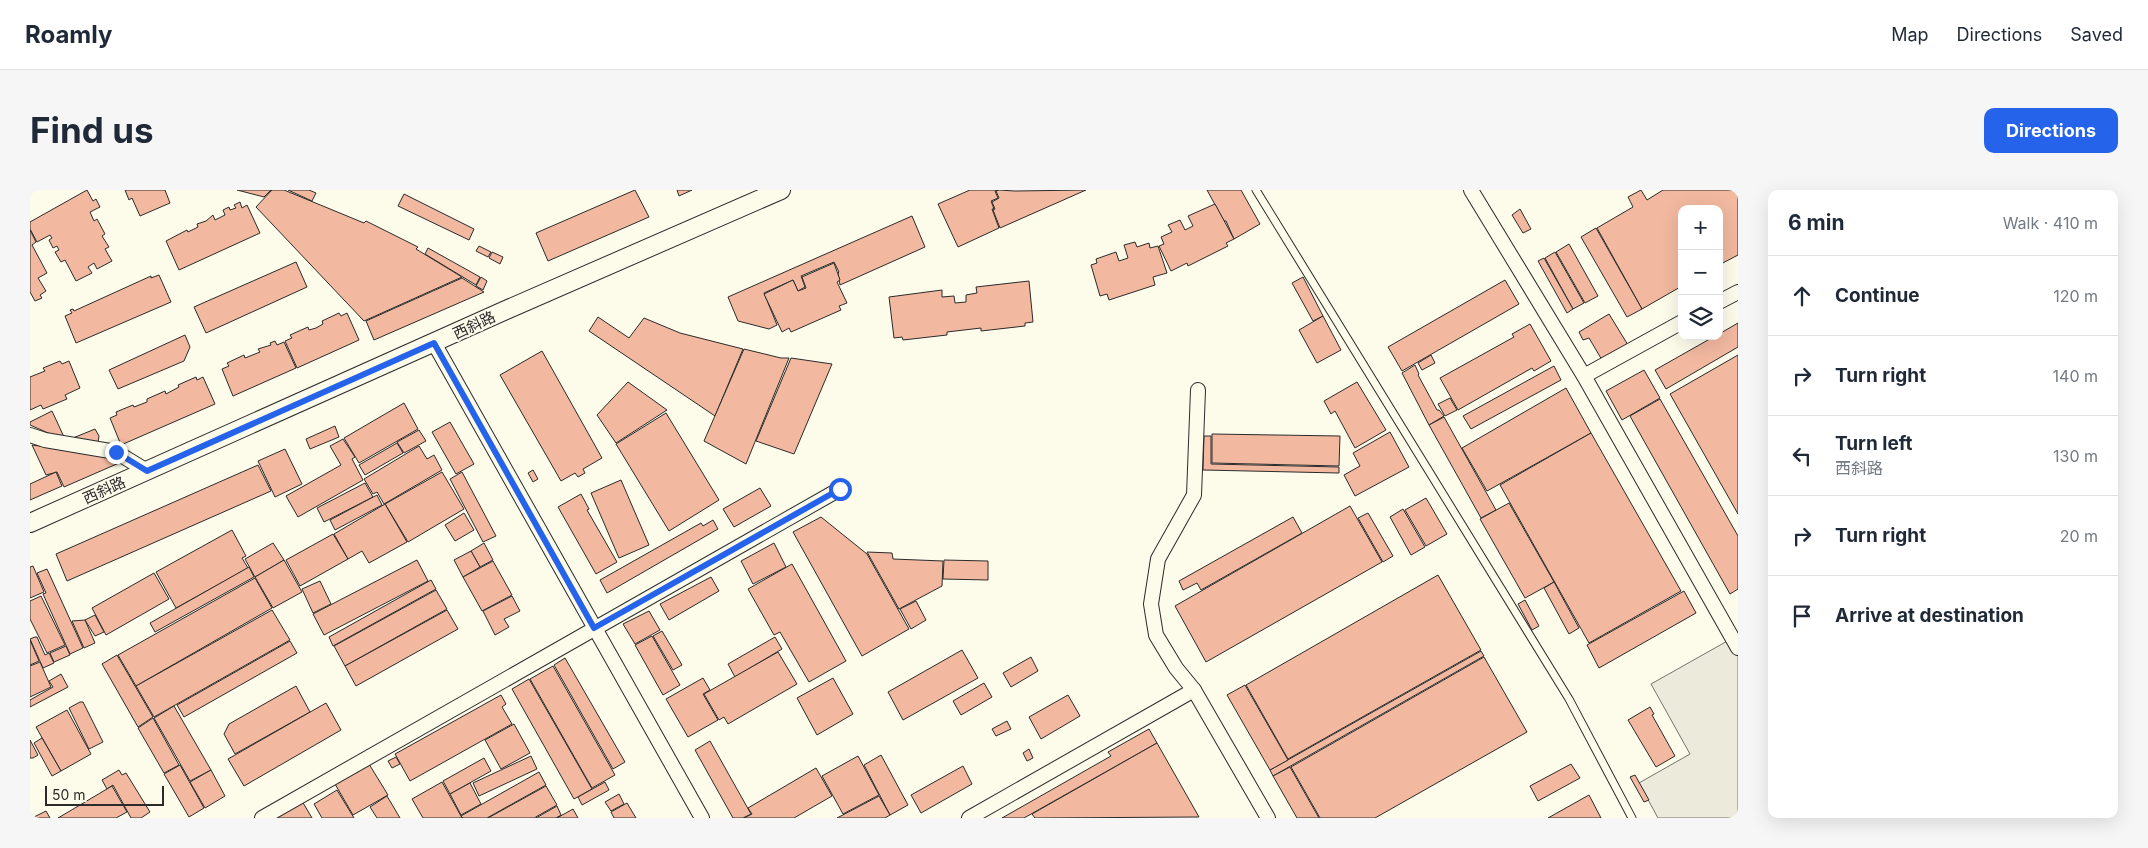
<!DOCTYPE html>
<html lang="en">
<head>
<meta charset="utf-8">
<style>
  body { margin:0; font-family:Inter,"Noto Sans SC",sans-serif; background:#f6f6f7; color:#1f2937 }
  .controls { position:absolute; right:15px; top:15px; display:grid; overflow:hidden; border-radius:10px; box-shadow:0 5px 20px #0002 }
  .controls button { width:45px; height:45px; display:grid; place-items:center; padding:0; border:0; border-bottom:1px solid #e0e1e3; background:#fff; color:#1f2937; font:25px sans-serif }
  .scale { position:absolute; left:15px; bottom:12px; width:119px; box-sizing:border-box; padding-left:5px; border:2px solid #2b2b2b; border-top:0; font-size:14px; line-height:18px; white-space:nowrap; color:#2b2b2b; -webkit-text-stroke:4px #fdfbea; paint-order:stroke }
  .stop { position:absolute; width:15px; height:15px; margin:-11px; border:4px solid #2563eb; border-radius:50%; background:#fff }
  .stop.end { background:#2563eb; border-color:#fff; box-shadow:0 1px 5px #0008 }
  .list { margin:0; padding:0; list-style:none }
  h2 { display:flex; justify-content:space-between; align-items:center; height:65px; margin:0; padding:0 20px; font-size:21px }
  h2 small { font-size:16px; font-weight:400; color:#747a83 }
  .list li { display:grid; grid-template-columns:32px 1fr auto; gap:15px; align-items:center; box-sizing:border-box; height:80px; padding:0 20px; border-top:1px solid #e0e1e3 }
  .list b { display:block; font-size:19px; white-space:nowrap }
  .list p { margin:0; font-size:16px; white-space:nowrap; color:#747a83 }
  .list em { font-size:16px; font-style:normal; color:#747a83 }
  .icon { flex:none; width:28px; height:28px; fill:none; stroke:currentColor; stroke-width:2; stroke-linecap:round; stroke-linejoin:round }
  .map { position:relative; flex:none; width:1708px; height:628px; overflow:hidden; border-radius:10px }
  header { display:flex; align-items:center; gap:30px; box-sizing:border-box; height:70px; padding:0 25px; background:#fff; border-bottom:1px solid #e0e1e3 }
  header strong { font-size:24px }
  nav { display:flex; gap:28px; margin-inline-start:auto; font-size:18px }
  .intro { display:flex; align-items:center; justify-content:space-between; box-sizing:border-box; height:120px; padding:0 30px }
  h1 { margin:0; font-size:35px }
  .button { padding:12px 22px; border-radius:10px; background:#2563eb; color:#fff; font-size:18px; font-weight:700 }
  main { display:flex; gap:30px; padding:0 30px }
  aside { flex:1; background:#fff; border-radius:10px; box-shadow:0 5px 20px #0002 }
  .map>svg:first-child { display:block }
  .green { fill:#ecebdb; stroke:#74746e }
  .building { fill:#f2b8a0; stroke:#2b2b2b }
  .lines { fill:none; stroke-linecap:round; stroke-linejoin:round }
  .service-casing { stroke:#2b2b2b; stroke-width:9 }
  .minor-casing { stroke:#2b2b2b; stroke-width:16 }
  .tertiary-casing { stroke:#2b2b2b; stroke-width:20 }
  .service { stroke:#fdfbea; stroke-width:7 }
  .minor { stroke:#fdfbea; stroke-width:14 }
  .tertiary { stroke:#fdfbea; stroke-width:18 }
  .route { stroke:#2563eb; stroke-width:6 }
  .labels { text-anchor:middle; dominant-baseline:central; stroke-width:4; stroke-linejoin:round; paint-order:stroke }
  .street-label { font-size:15px; fill:#2b2b2b; stroke:#fdfbea }
</style>
</head>
<body>
<header>
<strong>Roamly</strong>
<nav><a>Map</a><a>Directions</a><a>Saved</a></nav>
</header>
<div class="intro"><h1>Find us</h1><a class="button">Directions</a></div>
<main>
<div class="map">
<svg width="1708" height="628" viewBox="0 0 1708 628">
  <rect width="100%" height="100%" fill="#fdfbea"/>
  <polygon class="green" points="1708,445 1708,628 1628,628 1609,593 1660,564 1621,494"/>
  <g class="building">
    <polygon points="57,0 63,11 66,9 70,17 60,22 64,31 67,29 75,44 72,46 79,57 75,59 82,71 67,79 64,73 58,77 62,83 46,91 35,70 31,72 25,62 29,60 27,56 23,58 19,50 22,48 20,45 7,52 0,39 0,32"/>
    <polygon points="95,0 135,0 140,13 110,26 102,8 99,10"/>
    <polygon points="207,0 241,0 234,7"/>
    <polygon points="242,0 254,0 334,33 336,31 388,57 386,59 432,87 334,131 226,17"/>
    <polygon points="258,0 279,0 286,3 282,11"/>
    <polygon points="605,0 619,27 518,71 506,43"/>
    <polygon points="647,0 662,0 649,6"/>
    <polygon points="940,0 967,0 965,1 968,8 961,11 964,19 962,19 969,38 928,57 908,14"/>
    <polygon points="969,0 985,1 1056,0 970,38 963,20 965,19 962,12 969,8 966,1"/>
    <polygon points="1177,0 1211,0 1230,34 1204,49 1196,31 1194,31"/>
    <polygon points="1611,0 1617,10 1633,0 1708,0 1708,65 1689,75 1689,19 1652,19 1652,96 1612,119 1567,38 1603,17 1598,7"/>
    <polygon points="374,4 444,39 439,50 368,16"/>
    <polygon points="210,12 212,18 217,15 230,43 149,80 136,51 157,40 158,42 168,37 167,34 176,31 183,25 185,30 195,25 193,20 199,17 200,20 206,18 204,15"/>
    <polygon points="1185,14 1204,49 1196,53 1198,56 1158,76 1157,73 1141,81 1129,56 1134,54 1131,47 1142,42 1138,35 1150,30 1155,40 1163,36 1158,26"/>
    <polygon points="1490,19 1501,39 1493,43 1482,25"/>
    <polygon points="882,26 895,57 810,95 808,83 809,82 804,72 771,86 775,97 768,101 763,90 734,103 747,135 739,139 708,131 698,107"/>
    <polygon points="1566,38 1612,119 1597,127 1551,47"/>
    <polygon points="0,40 6,52 2,55 17,83 8,88 16,101 10,105 12,108 5,111 0,102"/>
    <polygon points="1105,52 1107,57 1119,53 1120,58 1128,56 1137,83 1123,87 1125,95 1079,110 1077,104 1070,106 1061,75 1067,73 1066,69 1086,62 1089,71 1098,68 1094,55"/>
    <polygon points="1539,54 1568,106 1555,113 1526,62"/>
    <polygon points="449,56 461,62 458,67 446,61"/>
    <polygon points="398,58 450,87 446,95 395,64"/>
    <polygon points="462,62 473,67 470,74 459,68"/>
    <polygon points="1525,62 1554,113 1543,119 1515,68"/>
    <polygon points="1514,68 1543,119 1537,123 1508,71"/>
    <polygon points="266,72 277,97 176,143 164,117"/>
    <polygon points="804,73 810,90 807,92 817,113 809,116 811,120 761,142 759,138 752,142 734,104 763,90 768,101 776,98 772,87"/>
    <polygon points="129,85 141,112 46,153 35,126 42,123 40,120 43,119 44,121 121,86 121,88"/>
    <polygon points="451,87 457,91 453,100 446,96"/>
    <polygon points="1273,87 1293,126 1283,131 1262,93"/>
    <polygon points="432,88 454,102 344,150 336,131"/>
    <polygon points="1475,90 1489,114 1372,181 1358,157"/>
    <polygon points="999,91 1003,132 995,133 995,136 951,141 951,138 917,142 917,145 873,150 872,147 864,148 859,107 912,100 912,107 924,106 925,113 936,112 936,105 947,103 946,97"/>
    <polygon points="309,123 311,126 317,123 329,150 267,178 255,151 262,148 260,145 278,137 279,140 286,138 293,134 292,131"/>
    <polygon points="1579,124 1598,155 1572,170 1559,148 1553,150 1549,142"/>
    <polygon points="1293,126 1311,160 1287,173 1269,140"/>
    <polygon points="568,127 599,148 614,128 650,143 713,159 685,226 559,141"/>
    <polygon points="1708,133 1708,157 1636,199 1625,180 1685,146 1689,146 1689,144"/>
    <polygon points="1500,134 1521,171 1504,181 1502,178 1428,220 1410,188 1484,147 1482,144"/>
    <polygon points="155,145 160,157 154,171 88,199 79,180"/>
    <polygon points="245,151 247,155 254,152 266,178 203,206 192,179 199,176 197,173 214,165 215,168 230,162 228,159 241,155 240,153"/>
    <polygon points="714,159 751,168 759,168 716,274 674,251"/>
    <polygon points="512,161 572,268 553,279 555,283 548,287 545,283 531,291 470,185"/>
    <polygon points="1401,165 1405,173 1392,180 1388,173"/>
    <polygon points="1708,165 1708,324 1640,204"/>
    <polygon points="761,168 802,174 764,264 726,251"/>
    <polygon points="30,171 32,174 39,171 50,198 35,205 37,209 13,219 11,215 0,220 0,187 15,181 13,178"/>
    <polygon points="1385,175 1389,184 1388,185 1407,220 1409,220 1414,226 1399,235 1372,183"/>
    <polygon points="1524,176 1531,190 1441,239 1433,226"/>
    <polygon points="1614,180 1630,208 1592,230 1576,201"/>
    <polygon points="166,187 167,190 173,187 185,214 91,255 80,228 87,225 86,222 103,215 104,217 117,212 117,209 135,201 136,204 149,197 148,195"/>
    <polygon points="598,192 637,220 586,253 567,225"/>
    <polygon points="1327,192 1356,240 1325,258 1305,221 1301,224 1294,211"/>
    <polygon points="1536,198 1561,243 1457,301 1432,258"/>
    <polygon points="1420,208 1427,220 1415,226 1408,214"/>
    <polygon points="1630,209 1708,346 1708,399 1700,404 1600,226"/>
    <polygon points="374,213 388,239 329,273 314,248"/>
    <polygon points="22,221 34,247 25,246 0,235 0,232"/>
    <polygon points="636,223 689,310 639,341 586,254"/>
    <polygon points="1414,227 1466,320 1451,328 1399,235"/>
    <polygon points="420,232 444,274 426,284 402,242"/>
    <polygon points="305,236 309,247 280,259 276,249"/>
    <polygon points="65,239 69,246 68,252 43,248"/>
    <polygon points="389,240 396,251 374,263 367,252"/>
    <polygon points="1360,242 1379,277 1325,306 1314,285 1330,276 1323,263"/>
    <polygon points="1561,243 1651,401 1559,453 1470,295"/>
    <polygon points="1182,244 1310,246 1309,276 1182,273"/>
    <polygon points="1174,246 1181,246 1181,274 1309,277 1309,283 1173,280"/>
    <polygon points="313,249 325,267 322,269 333,290 268,327 256,306 311,275 300,256"/>
    <polygon points="367,253 373,263 335,285 329,275"/>
    <polygon points="2,255 86,266 89,273 34,297 27,282 16,285"/>
    <polygon points="389,256 397,269 404,265 412,280 354,314 347,302 343,304 334,289"/>
    <polygon points="255,259 272,294 245,307 228,271"/>
    <polygon points="228,275 241,301 37,391 26,364"/>
    <polygon points="503,280 508,289 503,292 498,283"/>
    <polygon points="26,282 32,296 0,310 0,294"/>
    <polygon points="412,282 434,319 378,352 355,314"/>
    <polygon points="432,282 466,346 453,352 420,289"/>
    <polygon points="591,290 619,355 589,368 561,303"/>
    <polygon points="335,293 343,307 294,332 287,318"/>
    <polygon points="730,298 741,316 704,337 693,319"/>
    <polygon points="551,304 559,319 557,320 587,372 566,384 528,317"/>
    <polygon points="347,305 352,315 305,340 300,330"/>
    <polygon points="1396,308 1417,344 1396,356 1375,320"/>
    <polygon points="1479,313 1524,392 1495,408 1450,329"/>
    <polygon points="355,314 377,352 339,373 332,361 318,369 304,344"/>
    <polygon points="1320,316 1352,372 1176,472 1145,416"/>
    <polygon points="1373,319 1395,357 1381,365 1360,327"/>
    <polygon points="434,323 444,340 425,351 415,335"/>
    <polygon points="1338,323 1363,366 1353,372 1328,328"/>
    <polygon points="791,327 837,364 879,439 832,466 763,342"/>
    <polygon points="1263,327 1272,343 1171,400 1167,393 1153,400 1149,391"/>
    <polygon points="683,330 688,339 577,403 570,390 671,333 673,336"/>
    <polygon points="202,340 216,366 212,368 218,378 146,418 126,382"/>
    <polygon points="303,344 318,369 270,396 256,370"/>
    <polygon points="243,353 254,370 225,387 215,369"/>
    <polygon points="454,353 463,370 450,377 441,361"/>
    <polygon points="744,353 756,377 723,394 711,371"/>
    <polygon points="441,361 450,377 433,387 424,370"/>
    <polygon points="837,362 862,363 863,369 913,371 912,396 869,419"/>
    <polygon points="254,370 272,402 243,418 225,387"/>
    <polygon points="387,370 398,391 294,445 283,424"/>
    <polygon points="914,370 958,371 958,390 913,389"/>
    <polygon points="463,371 482,405 452,421 433,387"/>
    <polygon points="762,374 816,471 779,492 750,442 744,445 718,399"/>
    <polygon points="3,376 14,402 0,408 0,377"/>
    <polygon points="219,377 224,387 125,442 120,433"/>
    <polygon points="17,379 53,458 40,464 13,404 16,403 7,383"/>
    <polygon points="124,383 139,409 76,445 62,418"/>
    <polygon points="1408,385 1451,460 1258,569 1216,495"/>
    <polygon points="681,387 689,401 639,430 630,414"/>
    <polygon points="225,388 242,418 106,496 88,465"/>
    <polygon points="401,390 406,399 303,456 299,447"/>
    <polygon points="290,391 301,414 283,423 272,399"/>
    <polygon points="1524,392 1549,438 1539,444 1514,398"/>
    <polygon points="406,400 417,419 315,476 304,456"/>
    <polygon points="1654,401 1666,423 1569,478 1557,455"/>
    <polygon points="11,406 35,455 17,463 0,429 0,411"/>
    <polygon points="482,406 490,421 474,429 479,437 465,445 453,421"/>
    <polygon points="1495,410 1509,436 1502,440 1488,414"/>
    <polygon points="886,411 896,430 881,439 870,419"/>
    <polygon points="242,420 260,450 124,527 106,496"/>
    <polygon points="417,420 428,439 326,496 315,476"/>
    <polygon points="619,421 630,440 605,454 593,434"/>
    <polygon points="65,425 74,442 65,446 55,430"/>
    <polygon points="55,430 65,453 54,458 42,431"/>
    <polygon points="632,441 652,475 643,480 623,446"/>
    <polygon points="622,446 650,495 633,505 605,455"/>
    <polygon points="5,447 7,447 15,465 19,463 24,473 13,478 0,449"/>
    <polygon points="745,447 752,459 705,487 698,474"/>
    <polygon points="0,450 9,471 0,475"/>
    <polygon points="260,451 267,463 154,527 147,515"/>
    <polygon points="36,456 40,465 24,472 20,463"/>
    <polygon points="932,460 948,488 873,530 858,502"/>
    <polygon points="1451,461 1454,466 1243,586 1240,580"/>
    <polygon points="748,462 767,494 698,534 694,527 689,530 674,504"/>
    <polygon points="87,465 123,527 108,537 72,474"/>
    <polygon points="1001,467 1008,481 981,497 973,483"/>
    <polygon points="1454,467 1497,542 1345,628 1290,628 1261,577"/>
    <polygon points="535,468 595,572 583,579 524,475"/>
    <polygon points="10,472 21,497 0,507 0,476"/>
    <polygon points="523,476 585,585 562,598 500,489"/>
    <polygon points="31,484 38,497 0,517 0,510 23,497 19,491"/>
    <polygon points="673,488 680,500 673,504 688,530 658,547 636,509"/>
    <polygon points="803,488 823,524 787,545 767,508"/>
    <polygon points="499,489 562,599 544,609 482,499"/>
    <polygon points="954,493 962,507 931,525 923,511"/>
    <polygon points="1215,495 1258,570 1240,580 1197,505"/>
    <polygon points="266,496 280,522 205,564 194,544 199,534"/>
    <polygon points="471,505 476,514 472,517 482,534 380,591 365,564"/>
    <polygon points="1038,505 1050,526 1011,549 999,527"/>
    <polygon points="50,512 53,512 73,552 59,559 39,518"/>
    <polygon points="296,513 311,540 214,596 198,569"/>
    <polygon points="144,516 181,580 160,591 124,528"/>
    <polygon points="1620,517 1624,524 1622,525 1645,566 1626,577 1598,530"/>
    <polygon points="37,520 61,564 31,581 6,537"/>
    <polygon points="123,528 149,575 134,583 108,538"/>
    <polygon points="977,531 981,539 966,546 962,539"/>
    <polygon points="484,534 500,563 471,579 455,550"/>
    <polygon points="1119,539 1127,553 994,628 972,628 1081,566 1078,562"/>
    <polygon points="12,548 31,581 22,586 4,553"/>
    <polygon points="0,550 8,565 3,568 0,568"/>
    <polygon points="680,551 721,624 713,628 703,628 665,560"/>
    <polygon points="1127,553 1169,627 1005,628 1002,624"/>
    <polygon points="999,559 1003,568 997,571 993,563"/>
    <polygon points="851,565 878,615 860,625 834,575"/>
    <polygon points="501,566 507,579 449,606 443,593"/>
    <polygon points="828,566 849,605 813,624 792,586"/>
    <polygon points="366,567 370,574 362,578 358,571"/>
    <polygon points="454,568 461,581 420,604 413,591"/>
    <polygon points="339,574 358,605 323,625 305,594"/>
    <polygon points="1541,574 1550,588 1508,611 1500,596"/>
    <polygon points="150,575 174,618 159,627 134,584"/>
    <polygon points="933,576 942,594 891,623 881,605"/>
    <polygon points="1260,577 1289,628 1267,628 1243,586"/>
    <polygon points="786,578 802,606 764,628 714,628 722,624 718,618"/>
    <polygon points="89,580 92,585 96,583 120,622 111,628 101,628 83,595 77,599 72,590"/>
    <polygon points="181,580 195,606 175,618 160,592"/>
    <polygon points="509,582 516,595 457,628 433,628 431,626"/>
    <polygon points="1605,585 1619,610 1614,612 1600,587"/>
    <polygon points="412,592 426,617 432,628 393,628 382,609"/>
    <polygon points="575,592 579,600 552,615 548,607"/>
    <polygon points="440,593 451,614 431,625 420,604"/>
    <polygon points="82,596 97,622 86,628 28,628"/>
    <polygon points="516,596 527,615 504,628 458,628"/>
    <polygon points="307,600 324,628 292,628 284,614"/>
    <polygon points="589,604 594,614 581,621 575,612"/>
    <polygon points="1559,605 1571,628 1518,628"/>
    <polygon points="357,606 370,628 347,628 340,617"/>
    <polygon points="849,606 860,625 855,628 807,628"/>
    <polygon points="272,611 282,628 243,628"/>
    <polygon points="597,613 606,628 584,628 581,622"/>
    <polygon points="527,616 531,625 526,628 506,628"/>
    <polygon points="543,619 548,628 527,628"/>
    <polygon points="16,621 20,628 5,628 4,627"/>
  </g>
  <g class="lines">
    <g class="service-casing">
      <polyline id="service" points="1226,0 1539,509 1602,628"/>
    </g>
    <g class="minor-casing">
      <g id="minor">
        <polyline points="1441,0 1554,186 1708,458"/>
        <polyline points="1689,112 1708,102"/>
        <polyline points="404,153 672,628"/>
        <polyline points="1554,186 1652,132"/>
        <polyline points="1168,200 1164,305 1128,369 1121,414 1126,445 1146,478 1164,500 1238,628"/>
        <polyline points="0,245 15,250 86,262 117,281"/>
        <polyline points="232,628 810,299"/>
        <polyline points="939,628 1164,500"/>
      </g>
    </g>
    <g class="tertiary-casing">
      <polyline id="tertiary" points="0,333 476,120 751,0"/>
    </g>
    <use href="#service" class="service"/>
    <use href="#minor" class="minor"/>
    <use href="#tertiary" class="tertiary"/>
  </g>
  <g class="lines">
    <polyline class="route" points="86,262 117,281 404,153 564,438 810,299"/>
  </g>
  <g class="labels">
    <g class="street-label">
      <text transform="translate(444 135) rotate(-25)">西斜路</text>
      <text transform="translate(74 300) rotate(-24)">西斜路</text>
    </g>
  </g>
</svg>
<div class="controls">
<button>+</button>
<button>−</button>
<button><svg class="icon" aria-label="layers" viewBox="0 0 24 24"><path d="M12 4l9 5-9 5-9-5zM3 14l9 5 9-5"/></svg></button>
</div>
<div class="scale">50 m</div>
<div class="stop" style="left:810px;top:299px"></div>
<div class="stop end" style="left:86px;top:262px"></div>
</div>
<aside>
<h2>6 min<small>Walk · 410 m</small></h2>
<ul class="list">
<li><svg class="icon" aria-label="ahead" viewBox="0 0 24 24"><path d="M12 20V5M6 11l6-6 6 6"/></svg><div><b>Continue</b></div><em>120 m</em></li>
<li><svg class="icon" aria-label="right" viewBox="0 0 24 24"><path d="M7 20v-9h11M14 6l5 5-5 5"/></svg><div><b>Turn right</b></div><em>140 m</em></li>
<li><svg class="icon" aria-label="left" viewBox="0 0 24 24"><path d="M17 20v-9H6M10 6l-5 5 5 5"/></svg><div><b>Turn left</b><p>西斜路</p></div><em>130 m</em></li>
<li><svg class="icon" aria-label="right" viewBox="0 0 24 24"><path d="M7 20v-9h11M14 6l5 5-5 5"/></svg><div><b>Turn right</b></div><em>20 m</em></li>
<li><svg class="icon" aria-label="arrive" viewBox="0 0 24 24"><path d="M6 21V4h12l-3 4 3 4H6"/></svg><div><b>Arrive at destination</b></div></li>
</ul>
</aside>
</main>
</body>
</html>
